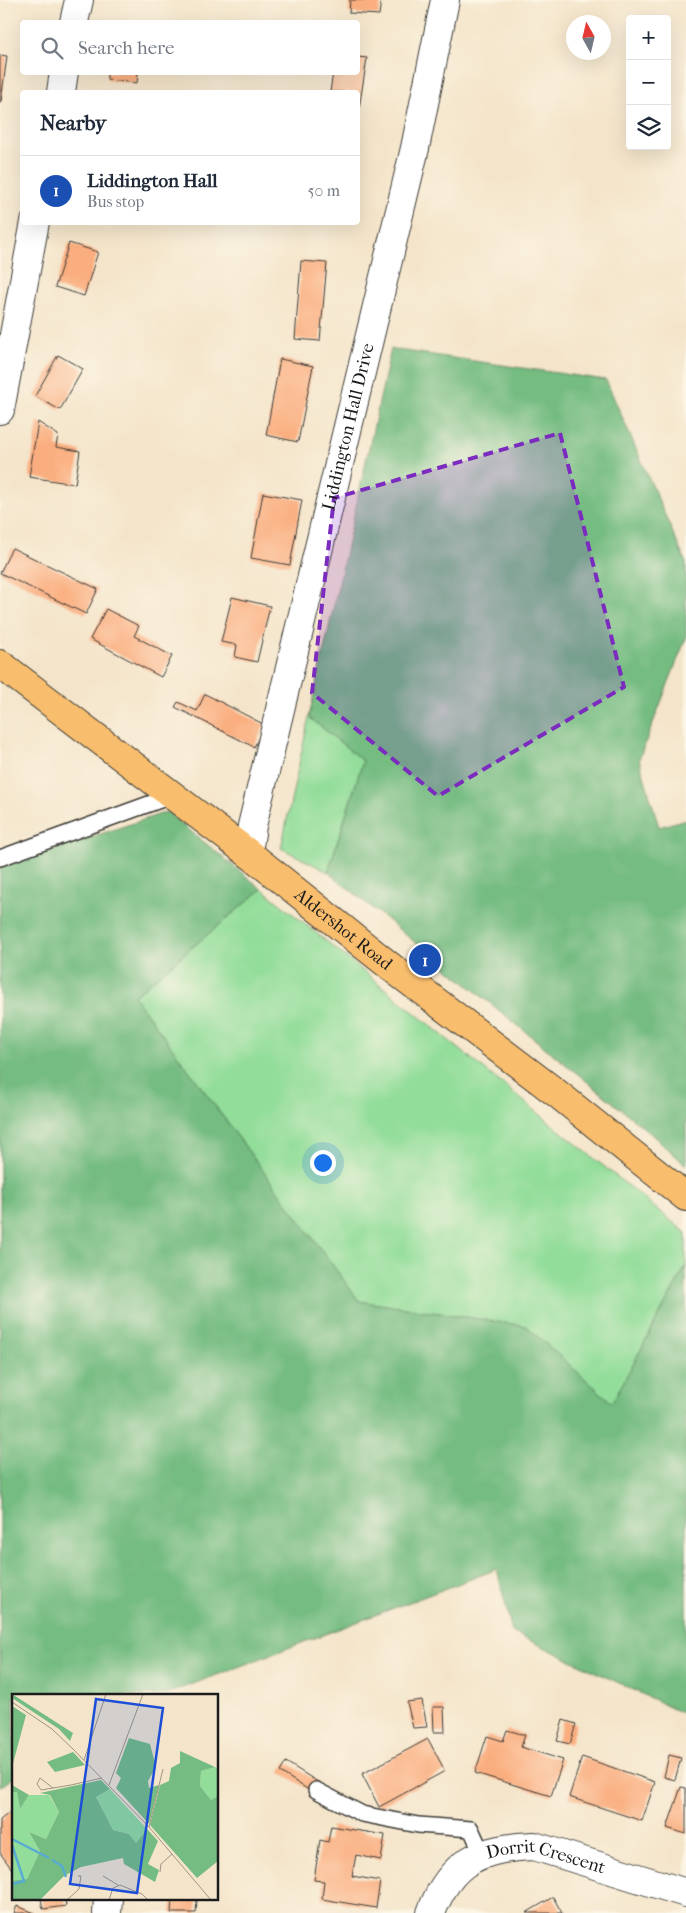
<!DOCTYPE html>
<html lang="en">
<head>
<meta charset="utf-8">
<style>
  body { margin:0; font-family:"IM FELL French Canon",serif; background:#f6f6f7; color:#1f2937 }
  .controls { position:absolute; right:15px; top:15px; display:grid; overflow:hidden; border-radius:5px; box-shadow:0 5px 20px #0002 }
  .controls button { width:45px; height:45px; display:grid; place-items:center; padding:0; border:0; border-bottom:1px solid #e0e1e3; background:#fff; color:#1f2937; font:25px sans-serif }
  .compass { position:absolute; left:566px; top:15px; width:45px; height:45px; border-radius:50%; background:#fff; box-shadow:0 5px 20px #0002; rotate:352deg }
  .you { position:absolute; left:322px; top:1162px; width:18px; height:18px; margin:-12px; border:4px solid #fff; border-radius:50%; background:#1a73e8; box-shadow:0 0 0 8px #1a73e833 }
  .badge { display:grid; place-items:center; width:32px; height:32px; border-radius:50%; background:#111827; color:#fff; font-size:16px; font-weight:700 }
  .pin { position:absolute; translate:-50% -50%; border:2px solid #fff; box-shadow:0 1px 5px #0006 }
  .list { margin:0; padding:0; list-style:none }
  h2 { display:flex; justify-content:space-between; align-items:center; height:65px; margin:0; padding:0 20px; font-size:21px }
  h2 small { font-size:16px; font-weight:400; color:#747a83 }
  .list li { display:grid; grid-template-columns:32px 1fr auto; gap:15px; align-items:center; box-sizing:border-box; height:70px; padding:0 20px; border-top:1px solid #e0e1e3 }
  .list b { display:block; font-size:19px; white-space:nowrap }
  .list p { margin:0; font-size:16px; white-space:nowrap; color:#747a83 }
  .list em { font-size:16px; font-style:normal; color:#747a83 }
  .icon { flex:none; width:28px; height:28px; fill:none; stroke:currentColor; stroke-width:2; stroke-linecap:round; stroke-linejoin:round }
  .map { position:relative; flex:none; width:686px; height:1913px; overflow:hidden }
  .search { position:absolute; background:#fff; box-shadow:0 5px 20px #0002; left:20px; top:20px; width:340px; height:55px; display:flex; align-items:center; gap:12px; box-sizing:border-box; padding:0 18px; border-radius:5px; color:#747a83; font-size:19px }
  .panel { position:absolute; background:#fff; box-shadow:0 5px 20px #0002; left:20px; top:90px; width:340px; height:135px; border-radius:5px }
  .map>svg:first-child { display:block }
  .green { fill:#91dd99; stroke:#567c5a }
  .forest { fill:#74bc81; stroke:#486c4e }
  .building { fill:#faad7e }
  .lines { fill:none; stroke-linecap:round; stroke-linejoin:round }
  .lane-casing { stroke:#3c3a36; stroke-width:18 }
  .street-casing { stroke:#3c3a36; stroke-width:30 }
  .primary-casing { stroke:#3c3a36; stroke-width:30 }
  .lane { stroke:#fff; stroke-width:15 }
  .street { stroke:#fff; stroke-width:28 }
  .primary { stroke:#f9be6d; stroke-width:28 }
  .marked { fill:#7b2cbf; fill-opacity:0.2; stroke:#7b2cbf; stroke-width:4; stroke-dasharray:10 6; stroke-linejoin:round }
  .labels { text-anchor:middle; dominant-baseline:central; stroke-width:4; stroke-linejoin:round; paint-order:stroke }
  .street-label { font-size:18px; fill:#1c1c1c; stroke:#fcf5e5 }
  .inset-river { fill:none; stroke:#58abd3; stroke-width:2.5 }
  .inset-road { fill:none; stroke:#9e9584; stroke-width:1 }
  .view { fill:#1d4ed8; fill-opacity:0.15; stroke:#1d4ed8; stroke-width:2.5 }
  .inset-edge { fill:none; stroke:#1c1c1c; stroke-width:2.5 }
</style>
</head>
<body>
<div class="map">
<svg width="686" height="1913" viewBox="0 0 686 1913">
  <rect width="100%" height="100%" fill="#fcf5e5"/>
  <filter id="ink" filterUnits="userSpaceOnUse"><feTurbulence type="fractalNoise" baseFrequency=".02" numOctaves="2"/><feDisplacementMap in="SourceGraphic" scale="10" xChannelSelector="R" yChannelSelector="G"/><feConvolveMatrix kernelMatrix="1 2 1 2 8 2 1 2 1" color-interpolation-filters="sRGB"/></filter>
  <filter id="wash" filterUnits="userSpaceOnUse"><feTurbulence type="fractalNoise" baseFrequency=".0096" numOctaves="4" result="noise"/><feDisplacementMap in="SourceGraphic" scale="20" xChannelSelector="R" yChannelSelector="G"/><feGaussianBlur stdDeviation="1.12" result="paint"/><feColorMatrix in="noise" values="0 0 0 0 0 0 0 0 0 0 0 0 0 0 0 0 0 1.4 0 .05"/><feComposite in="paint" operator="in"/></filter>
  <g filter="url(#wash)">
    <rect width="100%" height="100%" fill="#f4e5ca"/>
    <g class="green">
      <polygon points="309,717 363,761 328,872 281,848"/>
      <polygon points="262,889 686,1233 686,1266 612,1403 526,1326 359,1301 134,996"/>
    </g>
    <g class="forest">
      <polygon points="391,349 606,380 686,563 686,638 639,759 659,827 686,819 686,1165 642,1126 328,872 363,761 309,717"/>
      <polygon points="167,812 262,889 134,996 359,1301 526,1326 612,1403 686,1266 686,1715 512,1632 497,1569 164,1695 14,1696 14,1777 0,1787 0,867"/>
    </g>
    <g id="blocks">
      <g class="building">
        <polygon points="350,0 381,0 379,15 349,13"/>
        <polygon points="0,55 7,56 1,102 0,102"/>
        <polygon points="358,57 367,58 359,109 358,92 330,92 333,72 358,72"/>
        <polygon points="107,72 138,72 137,83 107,80"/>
        <polygon points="69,243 98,252 84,296 55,287"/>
        <polygon points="301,261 327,263 320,341 295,339"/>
        <polygon points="58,355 83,369 60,410 35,396"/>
        <polygon points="280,359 313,366 298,442 266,435"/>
        <polygon points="38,422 58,435 56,447 80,451 75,484 29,477"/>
        <polygon points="263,493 302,500 290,565 251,558"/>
        <polygon points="12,548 98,589 86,614 0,573"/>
        <polygon points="232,597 270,606 257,662 235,657 237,645 221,642"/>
        <polygon points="106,609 139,626 134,636 172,656 161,677 90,639"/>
        <polygon points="205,694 265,725 254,747 175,707 178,702 197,711"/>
        <polygon points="422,1700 427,1727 413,1728 407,1702"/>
        <polygon points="433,1707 444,1707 445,1732 434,1732"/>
        <polygon points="563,1720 576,1724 570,1744 557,1741"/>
        <polygon points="507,1730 525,1735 521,1747 563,1760 551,1796 475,1773 487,1736 503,1741"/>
        <polygon points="428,1739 445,1771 379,1807 362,1774"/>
        <polygon points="669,1755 681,1758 675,1780 664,1777"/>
        <polygon points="582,1757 655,1782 642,1821 569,1797"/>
        <polygon points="286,1762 318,1782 312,1792 280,1772"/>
        <polygon points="681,1787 686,1788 686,1834 667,1828"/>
        <polygon points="14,1809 14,1872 0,1853 0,1820"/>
        <polygon points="331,1826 385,1835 381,1860 356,1855 352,1876 380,1881 376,1908 322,1899 324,1881 314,1880 320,1840 328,1842"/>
        <polygon points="553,1897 562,1913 526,1913"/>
        <polygon points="41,1899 65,1899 66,1906 43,1909"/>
        <polygon points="172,1899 197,1899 196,1913 171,1913"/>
        <polygon points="17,1906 35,1913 14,1913"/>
      </g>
    </g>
  </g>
  <g filter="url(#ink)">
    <use href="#blocks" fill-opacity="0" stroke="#3c3a36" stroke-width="1"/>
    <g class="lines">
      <g class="lane-casing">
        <g id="lane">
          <polyline points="0,858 171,796"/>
          <polyline points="316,1790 362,1814 418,1825 471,1829 482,1853"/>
        </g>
      </g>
      <g class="street-casing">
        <g id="street">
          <polyline points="74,22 79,0"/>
          <polyline points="61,92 64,72"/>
          <polyline points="0,410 35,222"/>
          <path id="s1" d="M248,853L252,826L415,148L445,0"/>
          <polyline points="107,1913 108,1899"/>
          <path id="s2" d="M431,1913C451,1860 481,1848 534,1846L686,1893"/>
        </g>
      </g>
      <g class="primary-casing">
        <g id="primary">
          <path id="s3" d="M0,664L248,853L396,971L559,1095L686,1197"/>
        </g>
      </g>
      <use href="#lane" class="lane"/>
      <use href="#street" class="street"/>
      <use href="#primary" class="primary"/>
    </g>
  </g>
  <path class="marked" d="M560,433L624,687L438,796L312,693L334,498Z"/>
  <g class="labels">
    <g class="street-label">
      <text stroke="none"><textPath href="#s1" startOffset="438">Liddington Hall Drive</textPath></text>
      <text stroke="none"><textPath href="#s3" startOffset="434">Aldershot Road</textPath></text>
      <text stroke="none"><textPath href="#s2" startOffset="146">Dorrit Crescent</textPath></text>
    </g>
  </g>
  <g transform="translate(12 1694)">
    <rect width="206" height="206" fill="#f4e5ca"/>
    <path d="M203,73L206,74V102L199,106L188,92L189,77ZM98,95L135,135L124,149L117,140L101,136L84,103ZM5,98L8,115L17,101H37L47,118L34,145L17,138L28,157L15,185L1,188L0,99Z" fill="#91dd99"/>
    <path d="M0,0L61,39L58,47L47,35L0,4ZM0,12L14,21L0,73ZM117,44L138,50L144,73L136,87L137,94L147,91L137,130L104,94L109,84L104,79ZM168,57L203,73L189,77L188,92L199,106L206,102V167L185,184L138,131L148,91L157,87L159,74L168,69ZM61,58L73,71L43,78L35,68ZM89,86L98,95L84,103L101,136L117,140L124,149L135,135L146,147L136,170L147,176L143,188L112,170L111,164L69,173L52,182L28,206H0V187L15,185L28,157L17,138L34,145L47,118L38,101L28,99ZM0,91L17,101L8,115L5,98L0,99Z" fill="#74bc81"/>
    <path class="inset-river" d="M0,145L37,164M0,151L12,187L0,190M40,166L50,172L54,183"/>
    <path class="inset-road" d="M0,8L40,35L61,55L137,133L199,206M72,66L94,0M97,91L131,0M41,94L28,84L25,90L29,96L59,91L90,84M137,133L151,75M148,178L149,170L160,160M91,182L106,191M55,206L67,195L69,182H66M97,206L101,194L108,191L130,200L136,206"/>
    <path class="view" d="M84,5L151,14L125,199L58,190Z"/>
    <rect width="206" height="206" class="inset-edge"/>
  </g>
</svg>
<div class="controls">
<button>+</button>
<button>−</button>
<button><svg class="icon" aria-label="layers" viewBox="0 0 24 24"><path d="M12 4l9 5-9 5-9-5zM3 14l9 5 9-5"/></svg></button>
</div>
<svg class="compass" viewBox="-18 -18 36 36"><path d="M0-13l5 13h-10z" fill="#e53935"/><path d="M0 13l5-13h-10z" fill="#747a83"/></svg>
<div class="you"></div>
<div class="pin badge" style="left:425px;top:960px;background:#1a4fb4">1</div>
<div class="search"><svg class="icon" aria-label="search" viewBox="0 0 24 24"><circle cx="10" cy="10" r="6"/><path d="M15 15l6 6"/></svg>Search here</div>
<section class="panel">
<h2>Nearby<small></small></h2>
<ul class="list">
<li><span class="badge" style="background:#1a4fb4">1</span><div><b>Liddington Hall</b><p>Bus stop</p></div><em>50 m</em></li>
</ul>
</section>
</div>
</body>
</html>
